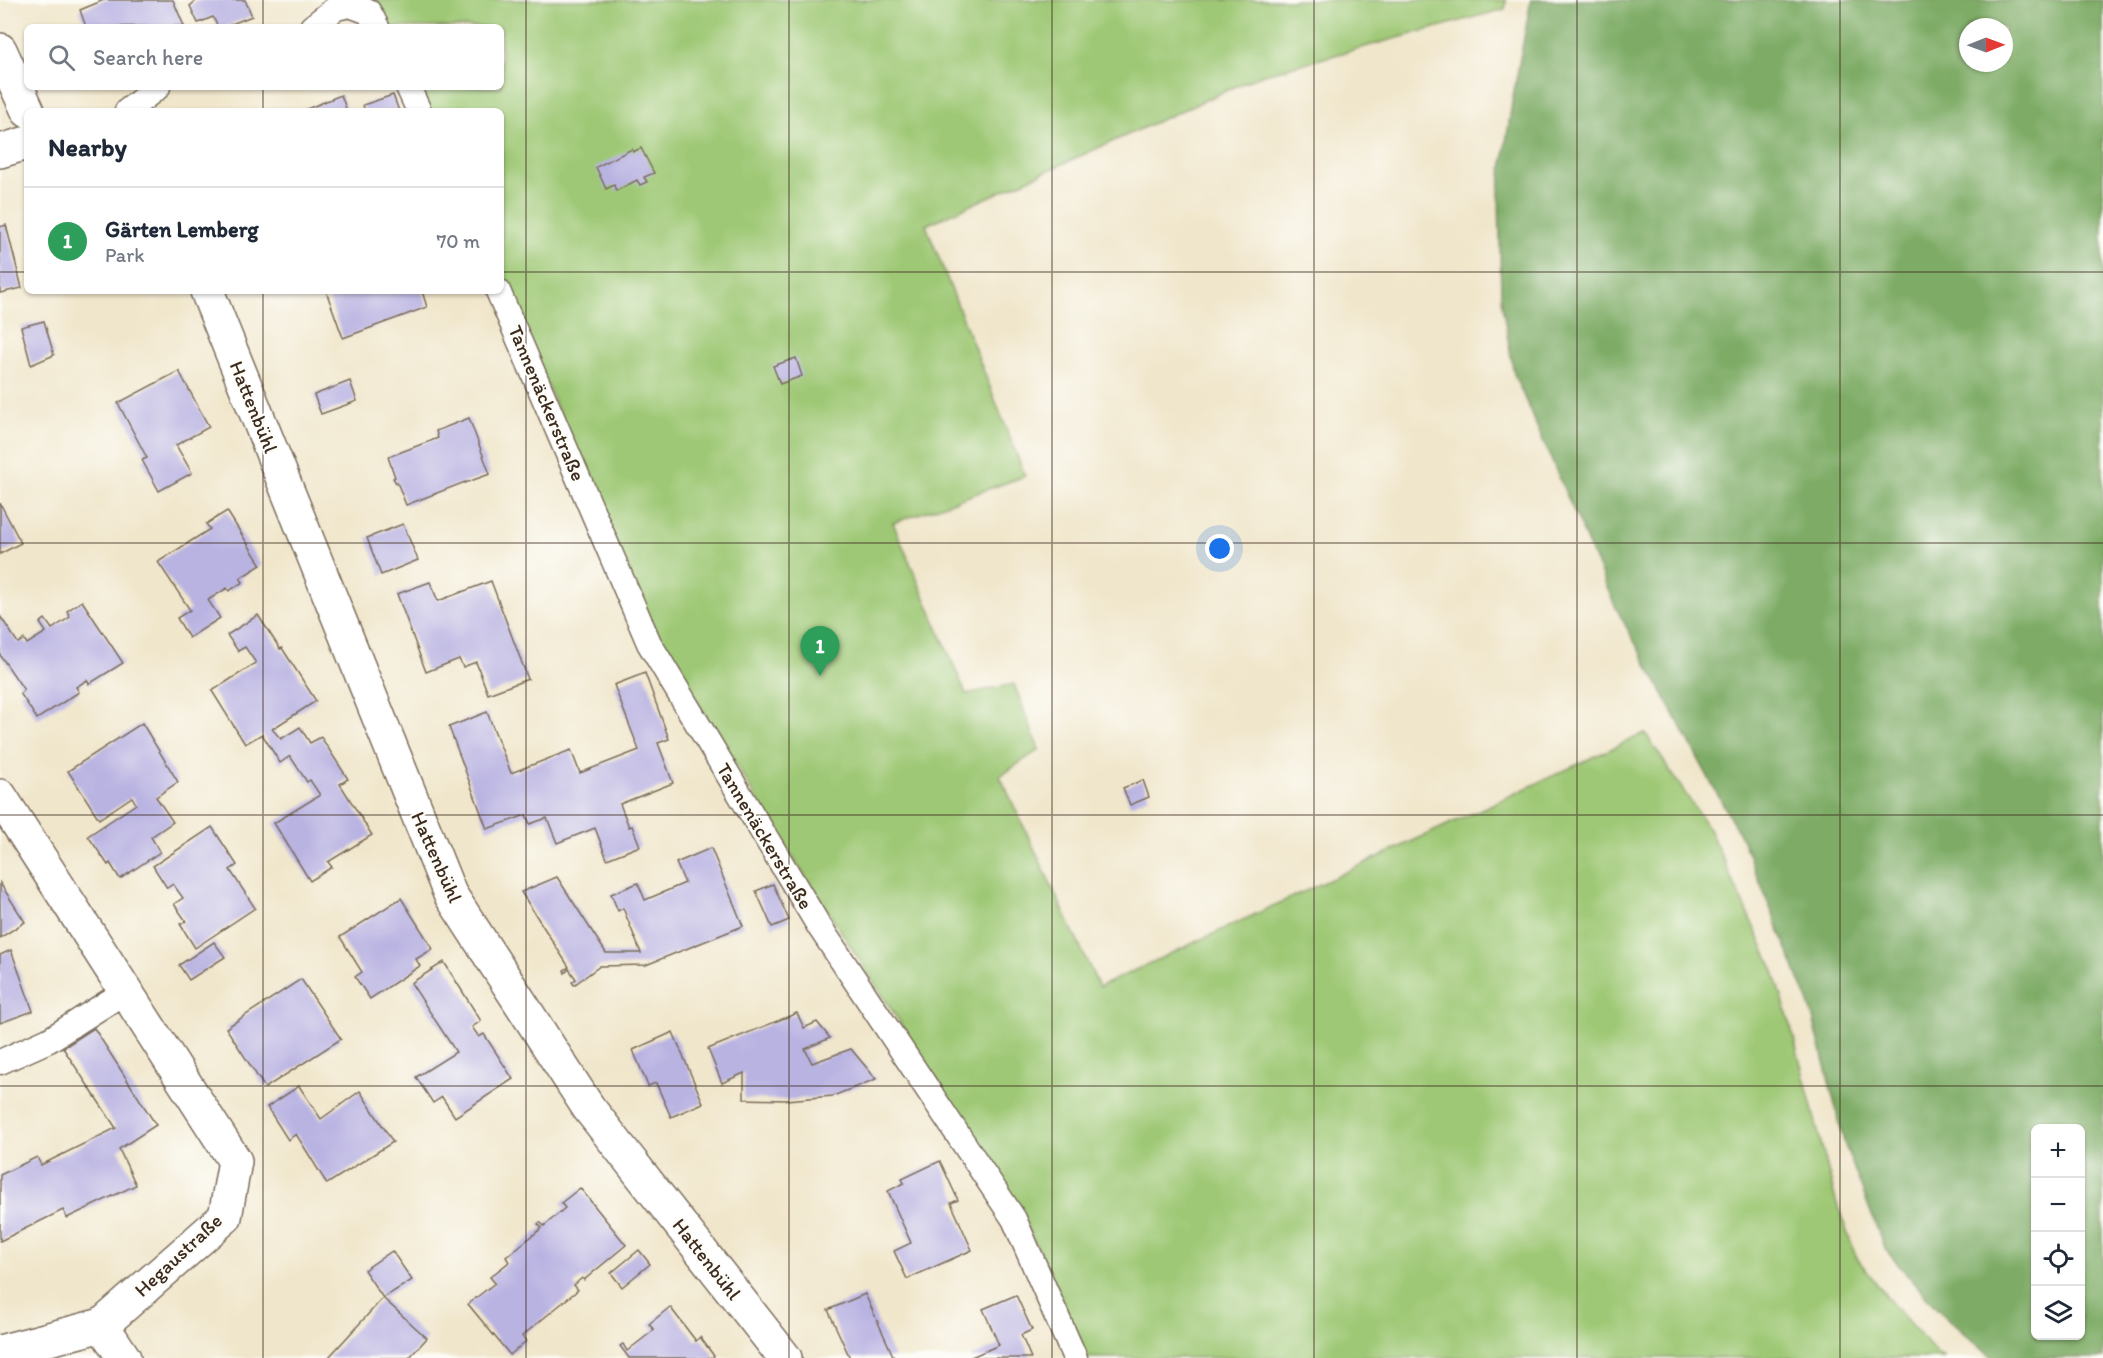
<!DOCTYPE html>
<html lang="en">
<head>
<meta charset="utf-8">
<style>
  body { margin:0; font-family:Itim,sans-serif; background:#f2f2f3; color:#1f2937 }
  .controls { position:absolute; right:18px; bottom:18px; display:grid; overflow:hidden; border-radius:9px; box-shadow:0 2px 4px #0004 }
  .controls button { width:54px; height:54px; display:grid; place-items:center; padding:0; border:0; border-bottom:2px solid #e0e1e3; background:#fff; color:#1f2937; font:30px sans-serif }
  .compass { position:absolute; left:1959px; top:18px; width:54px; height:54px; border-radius:50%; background:#fff; box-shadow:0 2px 4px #0004; rotate:89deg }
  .you { position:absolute; left:1220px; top:549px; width:21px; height:21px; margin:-15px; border:4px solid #fff; border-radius:50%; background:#1a73e8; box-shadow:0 0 0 9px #1a73e833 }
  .badge { display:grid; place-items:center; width:39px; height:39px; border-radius:50%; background:#db2777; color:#fff; font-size:20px; font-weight:700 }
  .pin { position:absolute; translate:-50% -50px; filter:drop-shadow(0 2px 3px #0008) }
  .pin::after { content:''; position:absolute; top:32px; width:21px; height:18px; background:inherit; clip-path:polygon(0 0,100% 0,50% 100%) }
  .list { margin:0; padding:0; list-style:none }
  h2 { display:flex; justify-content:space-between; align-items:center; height:78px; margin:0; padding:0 24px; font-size:26px }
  h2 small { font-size:20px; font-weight:400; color:#747a83 }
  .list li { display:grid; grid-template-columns:39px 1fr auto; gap:18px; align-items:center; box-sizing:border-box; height:108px; padding:0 24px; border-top:2px solid #e0e1e3 }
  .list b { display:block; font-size:22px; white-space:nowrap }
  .list p { margin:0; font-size:20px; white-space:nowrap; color:#747a83 }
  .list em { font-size:20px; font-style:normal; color:#747a83 }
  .icon { flex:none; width:33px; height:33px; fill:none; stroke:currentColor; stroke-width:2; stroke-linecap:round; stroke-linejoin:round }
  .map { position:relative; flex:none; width:2103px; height:1358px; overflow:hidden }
  .search { position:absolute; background:#fff; box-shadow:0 2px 4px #0004; left:24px; top:24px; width:480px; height:66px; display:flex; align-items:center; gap:15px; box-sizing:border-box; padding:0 21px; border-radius:9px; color:#747a83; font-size:22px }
  .panel { position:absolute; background:#fff; box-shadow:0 2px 4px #0004; left:24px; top:108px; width:480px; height:186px; border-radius:9px }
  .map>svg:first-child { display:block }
  .green { fill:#9ec875; stroke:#6c794a; stroke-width:1.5 }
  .forest { fill:#7eac66; stroke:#5c6b42; stroke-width:1.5; fill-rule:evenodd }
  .building { fill:#b9b3e2 }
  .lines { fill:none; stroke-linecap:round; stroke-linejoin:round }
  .service-casing { stroke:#7a6c5b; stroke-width:27 }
  .minor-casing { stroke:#7a6c5b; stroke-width:36 }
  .service { stroke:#fff; stroke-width:24 }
  .minor { stroke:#fff; stroke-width:33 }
  .grid { fill:none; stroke:#3b2a1e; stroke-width:1.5; stroke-opacity:0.55 }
  .labels { text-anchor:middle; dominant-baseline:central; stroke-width:4.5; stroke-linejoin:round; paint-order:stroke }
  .street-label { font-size:20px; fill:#3b2a1e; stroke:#fdfcf7 }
</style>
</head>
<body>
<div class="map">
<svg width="2103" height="1358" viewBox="0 0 2103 1358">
  <rect width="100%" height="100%" fill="#fdfcf7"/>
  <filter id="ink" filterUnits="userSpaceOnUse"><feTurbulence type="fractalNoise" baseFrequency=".0167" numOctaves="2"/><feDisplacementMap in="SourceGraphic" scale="12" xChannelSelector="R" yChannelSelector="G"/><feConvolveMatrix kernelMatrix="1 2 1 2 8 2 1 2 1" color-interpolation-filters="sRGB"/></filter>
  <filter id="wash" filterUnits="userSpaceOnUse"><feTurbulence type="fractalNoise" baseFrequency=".008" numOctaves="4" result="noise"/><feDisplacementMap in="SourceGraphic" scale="24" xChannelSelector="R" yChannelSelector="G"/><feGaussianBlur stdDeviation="1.35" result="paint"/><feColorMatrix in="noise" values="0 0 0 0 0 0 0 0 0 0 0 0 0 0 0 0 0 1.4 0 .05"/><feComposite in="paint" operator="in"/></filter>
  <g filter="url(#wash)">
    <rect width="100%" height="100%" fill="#f0e6cb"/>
    <polygon class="green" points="376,0 1506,0 1505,9 1261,75 926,225 1025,476 893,523 966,694 1014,684 1039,750 1000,776 1099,987 1645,733 1709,829 1774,971 1791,1027 1836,1201 1856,1257 1890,1301 1937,1354 1945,1358 1087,1358 1050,1272 1003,1182 781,839 677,668 633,589 573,444 501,280 501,111 427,111 416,87 501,87 501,27 390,27"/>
    <path class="forest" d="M1531,0H2103V1358H1992L1938,1310L1885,1249L1845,1145L1810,1006L1743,841L1615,606L1514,374L1501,299L1499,189L1513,96ZM1968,27H2004V63H1968ZM2036,1128H2080V1336H2036Z"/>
    <g id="blocks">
      <g class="building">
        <polygon points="104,0 173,0 184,26 86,27 80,10"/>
        <polygon points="197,0 245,0 252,16 224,27 218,27 213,17 198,23 190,6"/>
        <polygon points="341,95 347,111 302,111"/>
        <polygon points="393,95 399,111 365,111 363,105"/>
        <polygon points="641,148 654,173 644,177 647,182 640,185 637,180 616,191 614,185 606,189 596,167 632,149 633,152"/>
        <polygon points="6,225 22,288 0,293 0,227"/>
        <polygon points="326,291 422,291 427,307 343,338"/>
        <polygon points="44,321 54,355 31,365 21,327"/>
        <polygon points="796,358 802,376 780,384 773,366"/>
        <polygon points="179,371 209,427 176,445 192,473 159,491 142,460 147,458 118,403"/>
        <polygon points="350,381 357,401 321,414 314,395"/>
        <polygon points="469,418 490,474 465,483 465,482 406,505 397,482 396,483 393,478 395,477 388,457 438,438 436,431"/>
        <polygon points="0,503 21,543 0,554"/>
        <polygon points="227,511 261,565 240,578 243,582 229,591 227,588 208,600 220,618 189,638 177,618 190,610 158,562 210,529 206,524"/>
        <polygon points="403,524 418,560 381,575 367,538"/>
        <polygon points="491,581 528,679 488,694 476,662 463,667 459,659 426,672 397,594 430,582 438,601"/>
        <polygon points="82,601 123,663 89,684 87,680 76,687 79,692 37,719 20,693 24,690 0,655 0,616 18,643 24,639 27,644 46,632 40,623 45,619 52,629 70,617 67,611"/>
        <polygon points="258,615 280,649 282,648 316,701 272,729 281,739 300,727 310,743 321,737 348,779 340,784 372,835 328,862 332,867 310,881 274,823 320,795 310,780 307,782 290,756 280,763 262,734 245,744 212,691 256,663 245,647 238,651 227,635"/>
        <polygon points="645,673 669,739 658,743 673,783 620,804 629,827 632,826 640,846 607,859 595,828 557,843 547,818 530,824 526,815 487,829 449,727 487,712 511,773 571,750 580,773 639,750 614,685"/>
        <polygon points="142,723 178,782 156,797 173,822 151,837 160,852 120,879 110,863 108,865 88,836 136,804 132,797 99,819 68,771"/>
        <polygon points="1143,780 1149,797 1130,805 1123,788"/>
        <polygon points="212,827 237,865 230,870 255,908 195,948 180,924 186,921 174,904 183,898 173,884 167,888 153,866"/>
        <polygon points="711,848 743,926 646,965 600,966 574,985 572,982 576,979 569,969 565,973 564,970 569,967 521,892 557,877 606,953 641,953 623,908 618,911 611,894 638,883 645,900 685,883 676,863"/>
        <polygon points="0,883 25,922 0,938"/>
        <polygon points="773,884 789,920 772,927 756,891"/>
        <polygon points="401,898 433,949 416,959 420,966 370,999 355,977 362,972 340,937"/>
        <polygon points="214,942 225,957 189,980 179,965"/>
        <polygon points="11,950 33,1011 0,1023 0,955"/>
        <polygon points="444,962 481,1021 472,1027 479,1037 484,1034 513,1079 455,1117 442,1097 433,1103 416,1077 456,1052 411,983"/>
        <polygon points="301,979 341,1039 265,1088 226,1028"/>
        <polygon points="797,1013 804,1028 817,1022 830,1038 805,1049 812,1063 851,1049 876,1079 833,1096 786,1100 744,1099 744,1073 722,1083 708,1049"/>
        <polygon points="94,1028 156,1125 119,1149 136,1185 67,1218 63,1210 0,1241 0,1175 37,1157 41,1165 116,1128 63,1048"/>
        <polygon points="673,1032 703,1103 671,1117 656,1083 648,1086 633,1050"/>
        <polygon points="299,1086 321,1119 360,1091 393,1142 327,1184 296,1134 288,1140 267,1107"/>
        <polygon points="940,1161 958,1200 951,1203 972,1250 907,1279 894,1251 911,1243 888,1191 904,1183 902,1179"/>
        <polygon points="580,1188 626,1245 584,1280 582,1278 574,1285 578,1290 522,1336 526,1341 510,1355 468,1304 495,1283 490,1277 509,1262 506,1257 542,1228 538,1224 540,1222 544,1226 565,1208 561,1203"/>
        <polygon points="639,1250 650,1264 622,1287 611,1273"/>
        <polygon points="392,1251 412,1280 383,1298 427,1338 409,1358 330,1358 329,1357 383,1298 364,1270"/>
        <polygon points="865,1294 881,1329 894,1358 850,1358 828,1310"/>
        <polygon points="1016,1295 1032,1330 1021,1335 1031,1358 969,1358 999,1345 983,1309"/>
        <polygon points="670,1307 696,1341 700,1337 714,1356 712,1358 629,1358 620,1346 623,1344 627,1351 654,1330 649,1324"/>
      </g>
    </g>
  </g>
  <g filter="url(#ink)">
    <use href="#blocks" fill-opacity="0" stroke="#7a6c5b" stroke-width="1.5"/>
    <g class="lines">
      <g class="service-casing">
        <g id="service">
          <polyline points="312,27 336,8 350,5 369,12 377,27"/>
          <polyline points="408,87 419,111"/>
          <polyline points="127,111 158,87"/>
          <polyline points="498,291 649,643 819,926 1014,1219 1075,1358"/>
          <polyline points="0,1062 49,1040 126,991"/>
        </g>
      </g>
      <g class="minor-casing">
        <g id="minor">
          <polyline points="0,50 28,111"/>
          <polyline points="0,151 27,143"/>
          <polyline points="207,291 450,894 588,1107 785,1358"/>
          <polyline points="0,796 235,1161 225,1217 102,1325 0,1352"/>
          <polyline points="102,1325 124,1358"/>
        </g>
      </g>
      <use href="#service" class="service"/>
      <use href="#minor" class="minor"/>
    </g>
  </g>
  <path class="grid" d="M263,0V27M526,0V1358M789,0V1358M1052,0V1358M1314,0V1358M1577,0V1358M1840,0V1358M263,87V111M0,272H27M501,272H2103M263,291V1358M0,543H2103M0,815H2103M0,1086H2103"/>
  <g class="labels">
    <g class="street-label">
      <text transform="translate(547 403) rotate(67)">Tannenäckerstraße</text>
      <text transform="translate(254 407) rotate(68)">Hattenbühl</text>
      <text transform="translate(765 836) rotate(59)">Tannenäckerstraße</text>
      <text transform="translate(437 857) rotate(66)">Hattenbühl</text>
      <text transform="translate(178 1255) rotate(-43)">Hegaustraße</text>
      <text transform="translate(707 1259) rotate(52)">Hattenbühl</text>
    </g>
  </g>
</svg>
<div class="controls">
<button>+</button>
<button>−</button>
<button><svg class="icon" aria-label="locate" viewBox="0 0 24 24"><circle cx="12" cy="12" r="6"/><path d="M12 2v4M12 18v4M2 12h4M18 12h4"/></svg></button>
<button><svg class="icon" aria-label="layers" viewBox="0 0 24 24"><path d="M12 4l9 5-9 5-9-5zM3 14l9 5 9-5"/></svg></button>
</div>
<svg class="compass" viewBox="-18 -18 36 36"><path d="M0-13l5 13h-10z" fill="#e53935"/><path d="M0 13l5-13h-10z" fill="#747a83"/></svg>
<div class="you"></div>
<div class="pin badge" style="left:820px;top:676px;background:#2e9e5b">1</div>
<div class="search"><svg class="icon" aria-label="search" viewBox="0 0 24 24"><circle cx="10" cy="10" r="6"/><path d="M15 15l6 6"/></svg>Search here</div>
<section class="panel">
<h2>Nearby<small></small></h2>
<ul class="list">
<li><span class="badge" style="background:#2e9e5b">1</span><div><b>Gärten Lemberg</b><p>Park</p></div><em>70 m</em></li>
</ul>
</section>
</div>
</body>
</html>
